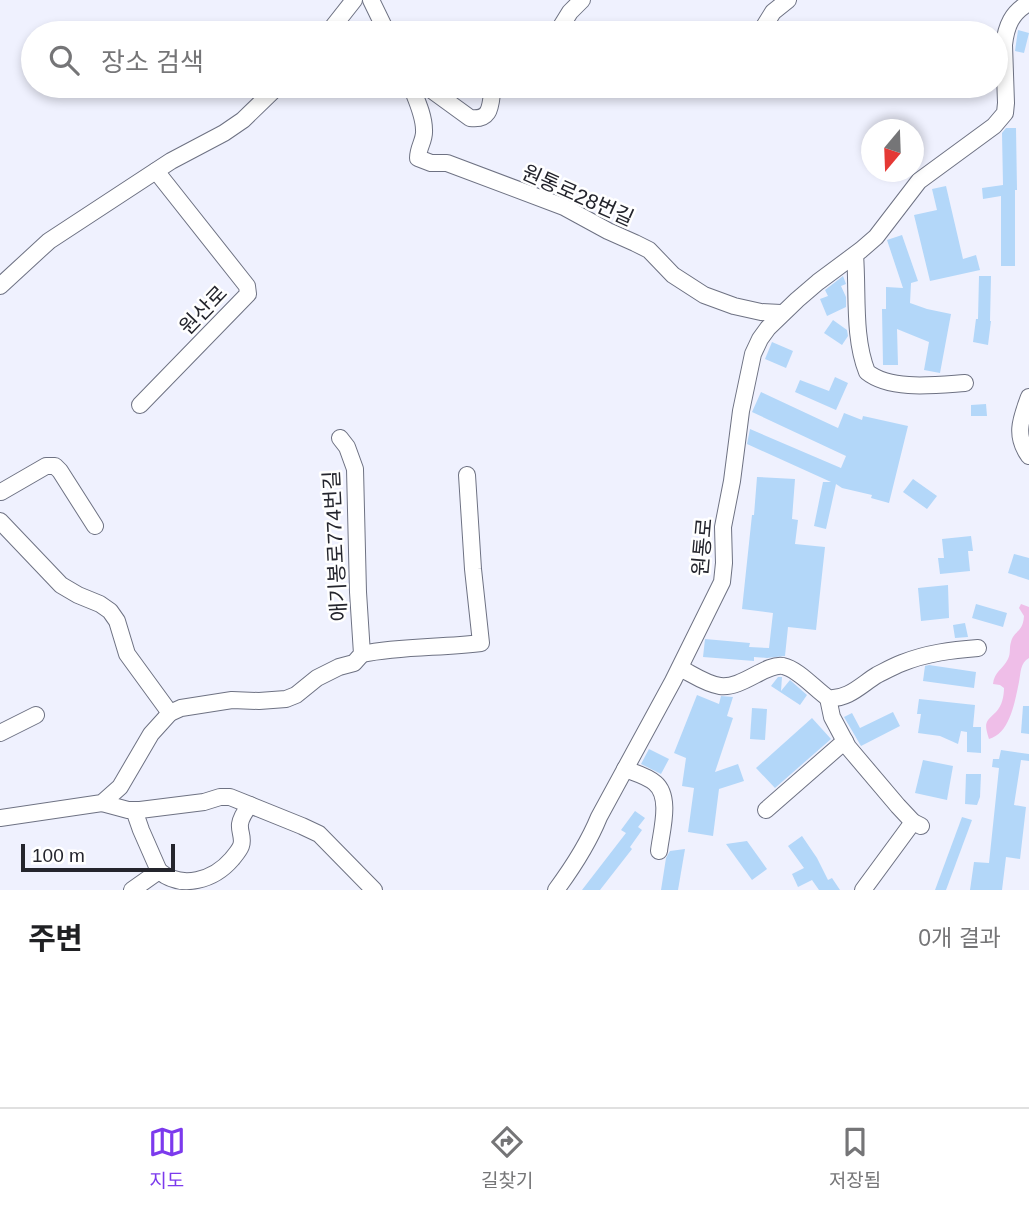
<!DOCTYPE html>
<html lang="ko">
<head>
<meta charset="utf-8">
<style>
  body { margin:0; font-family:Helvetica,"Noto Sans KR",sans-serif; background:#f2f2f2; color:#202124 }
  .compass { position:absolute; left:861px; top:119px; width:63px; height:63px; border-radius:50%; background:#fff; box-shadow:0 4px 10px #0003; rotate:199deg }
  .scale { position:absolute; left:21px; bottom:18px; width:154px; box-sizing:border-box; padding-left:7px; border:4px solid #24252d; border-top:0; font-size:19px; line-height:24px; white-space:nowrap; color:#24252d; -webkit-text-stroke:5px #fff; paint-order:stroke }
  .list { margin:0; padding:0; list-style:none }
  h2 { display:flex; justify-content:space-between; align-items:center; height:91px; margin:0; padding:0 28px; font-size:30px }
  h2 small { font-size:23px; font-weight:400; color:#757577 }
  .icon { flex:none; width:38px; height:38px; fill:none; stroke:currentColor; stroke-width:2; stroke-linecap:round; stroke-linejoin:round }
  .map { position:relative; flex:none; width:1029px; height:890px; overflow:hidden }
  .search { position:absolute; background:#fff; box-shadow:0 4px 10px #0003; left:21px; right:21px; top:21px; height:77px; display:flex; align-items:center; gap:18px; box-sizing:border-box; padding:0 24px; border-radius:38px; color:#757577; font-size:26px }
  .sheet { height:217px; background:#fff }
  nav { display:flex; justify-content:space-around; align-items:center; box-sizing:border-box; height:98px; border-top:2px solid #e0e0e0; background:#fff; font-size:19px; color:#757577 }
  nav a { display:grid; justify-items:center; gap:4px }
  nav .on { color:#7c3aed }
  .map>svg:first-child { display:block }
  .green { fill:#efbee8 }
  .building { fill:#b3d7f9 }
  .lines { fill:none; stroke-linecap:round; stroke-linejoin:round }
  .minor-casing { stroke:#6e7283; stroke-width:18 }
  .minor { stroke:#fff; stroke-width:16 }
  .labels { text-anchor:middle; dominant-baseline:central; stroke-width:5; stroke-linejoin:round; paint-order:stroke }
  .street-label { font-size:21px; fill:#24252d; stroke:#fff }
</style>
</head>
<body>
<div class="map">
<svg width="1029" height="890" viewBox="0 0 1029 890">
  <rect width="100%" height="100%" fill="#eff1fe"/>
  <path class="green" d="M1021,604L1029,607V658C1020,663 1021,672 1019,682C1015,701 1010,734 989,739C984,723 985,722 996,712C1002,706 1004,696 1004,688L1000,685L993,684C994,672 1003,669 1008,659C1011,653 1009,648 1011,642C1014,630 1023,633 1024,616L1019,608Z"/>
  <g class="building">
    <polygon points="1018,30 1029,33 1024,53 1015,51"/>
    <polygon points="1006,128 1016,128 1017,190 1015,190 1015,266 1001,266 1001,196 983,199 982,188 1003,185 1002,133"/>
    <polygon points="946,186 963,259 976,255 980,270 930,281 914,215 937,210 932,189"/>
    <polygon points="902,235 918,281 911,283 910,303 927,309 951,314 940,373 924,370 929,342 897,329 898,365 883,365 882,309 886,309 886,287 903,288 887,240"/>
    <polygon points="843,276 846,284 841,286 846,297 846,307 827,316 820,299 828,296 825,290"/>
    <polygon points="979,276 991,276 990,321 991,321 988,345 973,342 976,319 978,319"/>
    <polygon points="833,320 847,330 848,336 842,345 824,333"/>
    <polygon points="772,342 793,351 786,368 765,359"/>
    <polygon points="835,377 848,383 836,410 795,392 800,380 829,391"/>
    <polygon points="761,392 838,428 844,413 862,420 863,416 908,426 889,503 871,498 872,495 842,488 836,484 826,529 814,526 823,482 831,482 747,444 750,429 841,468 846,456 752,412"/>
    <polygon points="986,404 987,416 971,416 971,405"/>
    <polygon points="757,477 795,479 792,519 798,520 795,544 825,547 816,630 788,627 785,656 767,658 754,657 754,661 703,657 705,639 750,643 749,647 769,648 773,613 742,609 752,515 754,515"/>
    <polygon points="913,479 937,496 927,509 903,492"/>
    <polygon points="971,536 973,551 968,551 970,571 940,574 938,558 944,558 942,539"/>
    <polygon points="1014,554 1029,558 1029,580 1008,573"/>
    <polygon points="948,585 949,618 921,621 918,588"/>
    <polygon points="976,604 1007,613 1003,627 972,618"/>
    <polygon points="965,623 968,637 955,638 953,625"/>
    <polygon points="929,665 976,672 974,688 923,681 925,666"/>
    <polygon points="778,677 782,677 781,691 790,680 807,695 800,705 771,686"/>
    <polygon points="697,695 719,704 721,696 733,697 727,716 733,718 715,772 738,764 744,781 719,789 713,836 688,832 694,788 682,786 686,758 674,753"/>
    <polygon points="919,699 975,705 973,727 981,727 981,753 967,752 967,732 961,731 958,744 940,736 918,733 921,714 917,714"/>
    <polygon points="1023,706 1029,706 1029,734 1021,733"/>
    <polygon points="752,708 767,709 765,740 750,739"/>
    <polygon points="893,712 900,726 861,746 844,717 852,713 860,728"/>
    <polygon points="812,718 831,739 775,788 756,768"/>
    <polygon points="649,749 669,759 661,774 641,764"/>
    <polygon points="1001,750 1029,754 1029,761 1021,760 1014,805 1026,807 1020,859 1006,857 1002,890 970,890 974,862 989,863 999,768 992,767 993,759 999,759"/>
    <polygon points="923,760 953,766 947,800 915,793"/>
    <polygon points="966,774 981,774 980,797 977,805 965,804"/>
    <polygon points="635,811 645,818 638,827 642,830 630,847 632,849 600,890 582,890 626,833 621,830"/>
    <polygon points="962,817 972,820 946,890 935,890"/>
    <polygon points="802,836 817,858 828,880 832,878 840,890 819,890 812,880 798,887 792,874 804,868 788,846"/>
    <polygon points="747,841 767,869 752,880 726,844"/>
    <polygon points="685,849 678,890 661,890 666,858 670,851"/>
  </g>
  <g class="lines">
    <g class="minor-casing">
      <g id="minor">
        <polyline points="371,0 387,33"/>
        <polyline points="328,33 354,0"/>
        <polyline points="557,33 570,12 582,0"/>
        <polyline points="760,33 773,12 788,0"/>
        <path d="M411,86C416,99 424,115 424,130C425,140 418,147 418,158L431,163H447L564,207L608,231L635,243L649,250L673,275L704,295L734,306L761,312L781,313"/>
        <path d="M426,86L470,118C493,121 490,103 493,86"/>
        <path d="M855,255C858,293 853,337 867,372C891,391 936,385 965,383"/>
        <polyline points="0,286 49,241 171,161 224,133 243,120 278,86"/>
        <path d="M1029,397C1021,419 1014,435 1029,456"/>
        <polyline points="140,405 248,294 247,286 156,171"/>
        <polyline points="1,492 46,466 55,466 60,471 95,526"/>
        <polyline points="0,521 61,585 78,595 100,604 110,611 117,621 127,654 170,713"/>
        <path d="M362,654C401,646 442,648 481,643L473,569L467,475"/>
        <path d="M680,668C692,674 706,684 720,686C742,689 766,663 783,666C798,669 815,689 828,698C848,700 862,684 877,675C885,671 894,666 902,663C927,653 952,650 978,648"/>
        <polyline points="828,698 832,717 848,747 898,806 913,822 921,826"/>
        <polyline points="0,733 36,715"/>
        <path d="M625,769C635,773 647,776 655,783C672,797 661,832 659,851"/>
        <polyline points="102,803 128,810 140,810 204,802 220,797 230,797 302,826 319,834 374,890"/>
        <polyline points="134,810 141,830 159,871"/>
        <polyline points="766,810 845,741"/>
        <polyline points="0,818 102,803 120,787 151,734 170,713 181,708 232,700 259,701 286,699 296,695 317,678 339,667 354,663 362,654 358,592 355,469 347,447 340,438"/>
        <path d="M132,890L159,871C182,890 214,880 232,859C235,855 239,851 241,846C244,838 239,832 240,824C241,817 246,810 250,805"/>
        <path d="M556,890C573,867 588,844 599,817L673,681L722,582L724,563L723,527L732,481L741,411L753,354L760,339L768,328L797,300L818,282L861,250L876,237L919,181L994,126L1005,113L1006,103L1004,45C1006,26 1012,12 1029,3"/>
        <polyline points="863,890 913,822"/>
      </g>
    </g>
    <use href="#minor" class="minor"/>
  </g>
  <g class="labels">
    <g class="street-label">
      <text transform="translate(578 195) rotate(24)">원통로28번길</text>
      <text transform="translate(203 310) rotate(-46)">원산로</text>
      <text transform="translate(335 546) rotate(-93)">애기봉로774번길</text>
      <text transform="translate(702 547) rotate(-85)">원통로</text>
    </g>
  </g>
</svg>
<svg class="compass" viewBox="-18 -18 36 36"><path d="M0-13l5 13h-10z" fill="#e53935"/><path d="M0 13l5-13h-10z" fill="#757577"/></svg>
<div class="scale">100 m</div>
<div class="search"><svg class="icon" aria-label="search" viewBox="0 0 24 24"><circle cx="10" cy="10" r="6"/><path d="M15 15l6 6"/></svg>장소 검색</div>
</div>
<section class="sheet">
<h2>주변<small>0개 결과</small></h2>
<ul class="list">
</ul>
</section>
<nav>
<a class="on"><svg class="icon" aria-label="map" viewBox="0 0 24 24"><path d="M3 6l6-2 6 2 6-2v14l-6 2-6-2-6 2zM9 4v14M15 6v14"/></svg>지도</a>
<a><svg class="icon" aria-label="directions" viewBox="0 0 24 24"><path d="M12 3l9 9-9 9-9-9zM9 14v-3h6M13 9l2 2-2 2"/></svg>길찾기</a>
<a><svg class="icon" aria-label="saved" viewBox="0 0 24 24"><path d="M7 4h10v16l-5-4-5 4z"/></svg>저장됨</a>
</nav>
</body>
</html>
